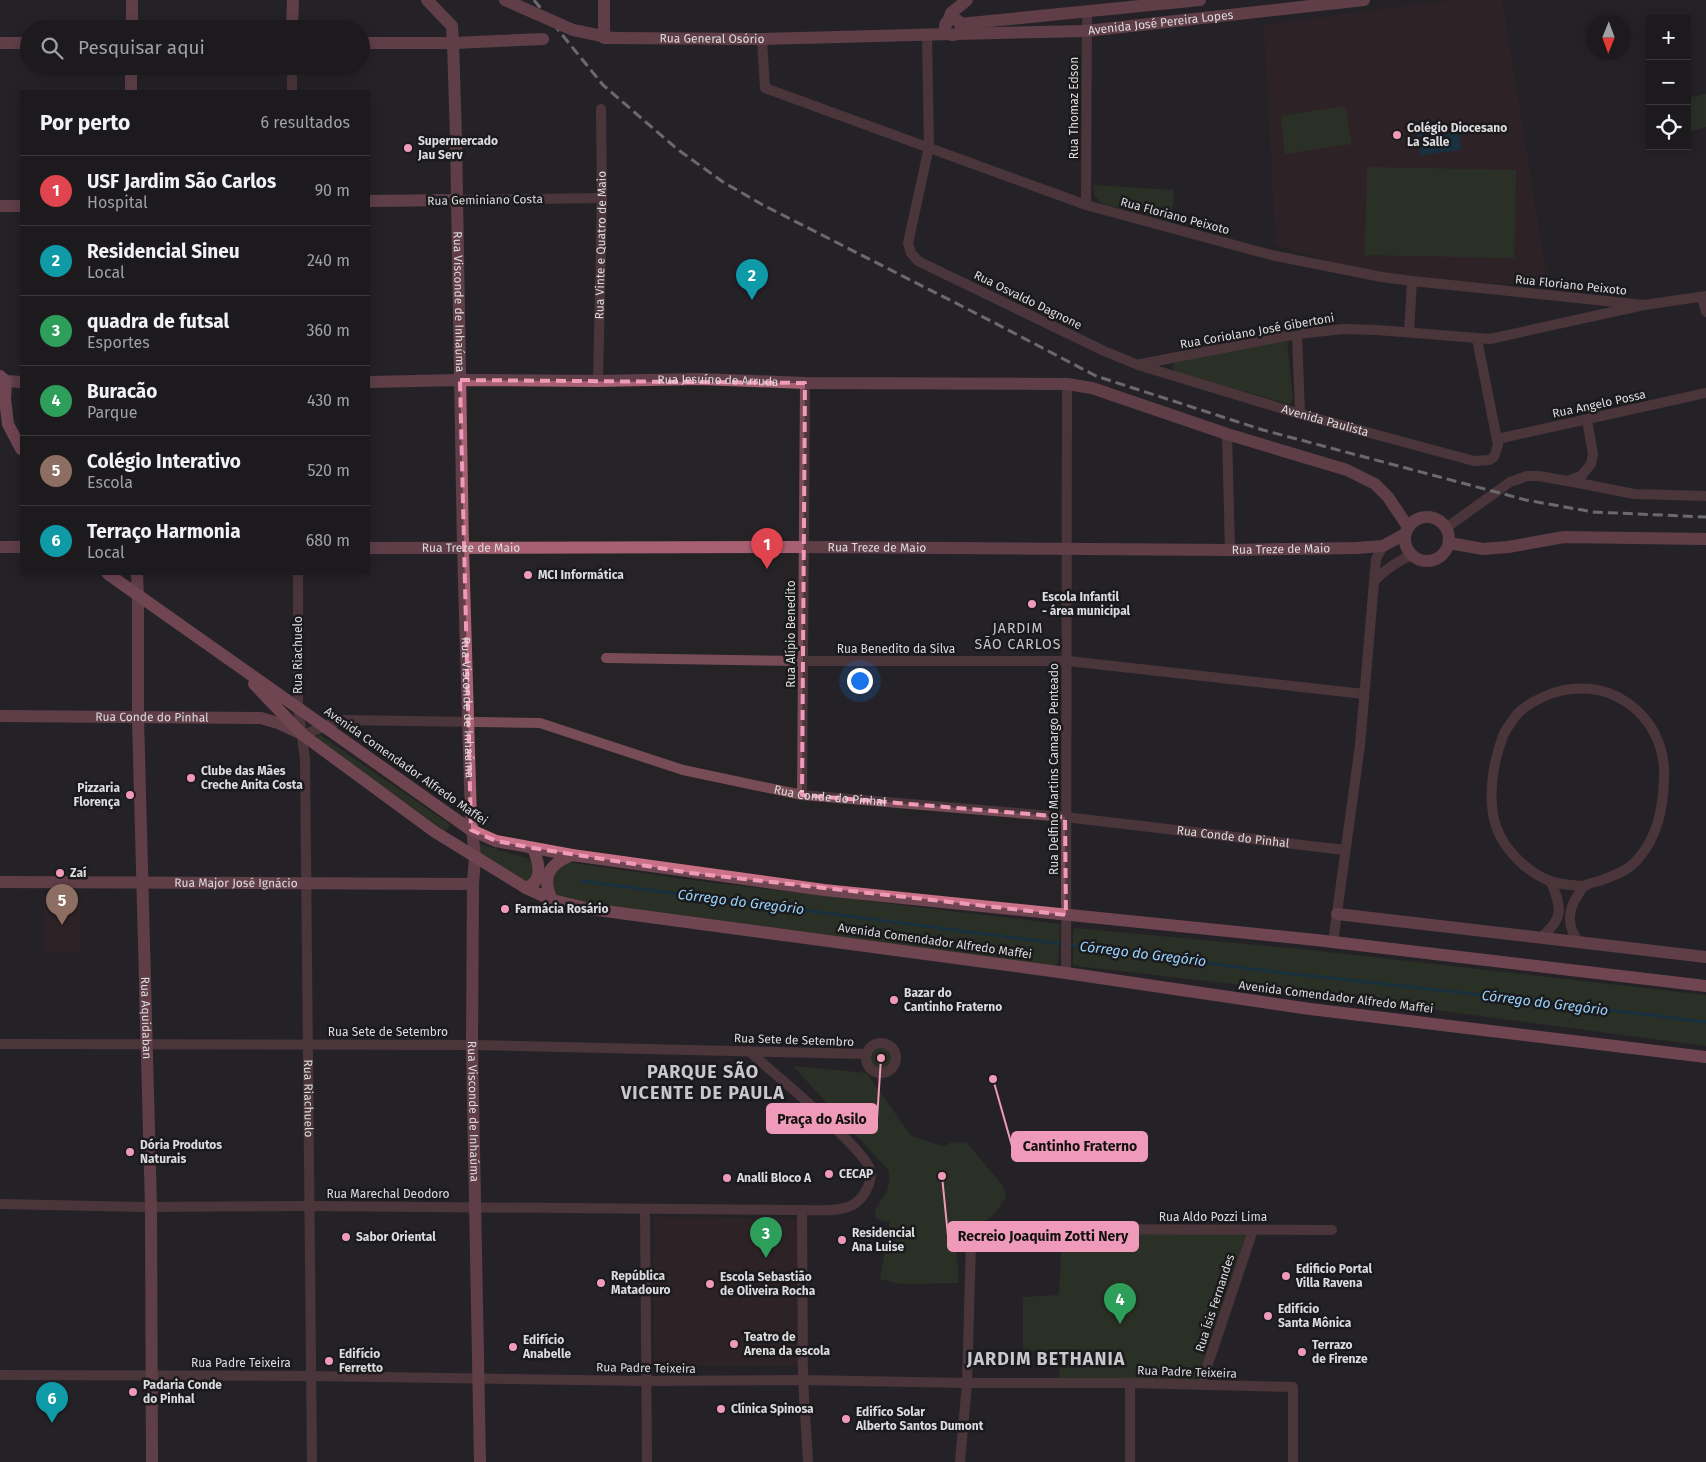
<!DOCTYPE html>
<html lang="pt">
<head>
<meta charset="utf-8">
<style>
  body { margin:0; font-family:"Fira Sans",sans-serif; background:#292729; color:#f1f3f6 }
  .controls { position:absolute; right:15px; top:15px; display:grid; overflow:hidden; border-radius:0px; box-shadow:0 2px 12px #0003 }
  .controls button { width:45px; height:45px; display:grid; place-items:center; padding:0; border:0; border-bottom:1px solid #3a383b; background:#1c1a1c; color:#f1f3f6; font:25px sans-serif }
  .compass { position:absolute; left:1586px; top:15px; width:45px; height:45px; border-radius:50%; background:#1c1a1c; box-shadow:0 2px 12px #0003; rotate:181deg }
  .you { position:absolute; left:859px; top:680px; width:18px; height:18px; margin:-12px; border:4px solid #fff; border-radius:50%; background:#1a73e8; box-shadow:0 0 0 8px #1a73e833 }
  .badge { display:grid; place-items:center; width:32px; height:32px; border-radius:50%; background:#ef9ab8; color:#fff; font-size:16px; font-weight:700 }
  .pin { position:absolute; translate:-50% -41px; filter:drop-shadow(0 1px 2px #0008) }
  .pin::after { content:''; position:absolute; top:26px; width:18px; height:15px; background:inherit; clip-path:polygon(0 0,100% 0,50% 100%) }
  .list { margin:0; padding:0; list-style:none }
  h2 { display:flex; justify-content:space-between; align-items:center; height:65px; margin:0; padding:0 20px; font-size:21px }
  h2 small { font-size:16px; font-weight:400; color:#a0a1a3 }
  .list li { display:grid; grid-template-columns:32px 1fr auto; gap:15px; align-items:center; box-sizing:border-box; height:70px; padding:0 20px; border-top:1px solid #3a383b }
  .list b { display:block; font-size:19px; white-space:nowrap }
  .list p { margin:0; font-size:16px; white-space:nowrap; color:#a0a1a3 }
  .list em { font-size:16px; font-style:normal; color:#a0a1a3 }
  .icon { flex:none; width:28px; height:28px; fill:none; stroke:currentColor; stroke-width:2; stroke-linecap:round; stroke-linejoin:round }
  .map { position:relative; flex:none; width:1706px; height:1462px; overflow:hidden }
  .search { position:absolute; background:#1c1a1c; box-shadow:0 2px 12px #0003; left:20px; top:20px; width:350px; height:55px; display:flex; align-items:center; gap:12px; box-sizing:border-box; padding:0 18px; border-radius:28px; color:#a0a1a3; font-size:19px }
  .panel { position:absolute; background:#1c1a1c; box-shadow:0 2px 12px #0003; left:20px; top:90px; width:350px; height:485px; border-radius:0px }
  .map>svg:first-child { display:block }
  .education { fill:#392526 }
  .green { fill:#324124 }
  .water { fill:#094160 }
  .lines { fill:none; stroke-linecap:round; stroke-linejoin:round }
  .stream { stroke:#094160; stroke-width:3 }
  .street { stroke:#784c56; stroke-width:10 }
  .secondary { stroke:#a66072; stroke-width:12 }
  .primary { stroke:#ca7087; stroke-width:12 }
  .rail { stroke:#c0bfc1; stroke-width:3; stroke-dasharray:10 5; stroke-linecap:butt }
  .secondary-bridge { stroke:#a66072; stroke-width:12 }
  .marked { fill:none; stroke:#ef9ab8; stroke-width:4; stroke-dasharray:10 6; stroke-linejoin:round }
  .poi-dot { fill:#ef9ab8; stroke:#1b1a1d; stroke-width:2 }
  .labels { text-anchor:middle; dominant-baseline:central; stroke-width:5; stroke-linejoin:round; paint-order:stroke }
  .street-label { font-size:12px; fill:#dcdbdd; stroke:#1b1a1d }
  .poi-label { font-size:12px; font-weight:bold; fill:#dcdbdd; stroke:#1b1a1d; text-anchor:start }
  .neighbourhood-label { font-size:14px; letter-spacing:1px; fill:#c9c7cb; stroke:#1b1a1d }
  .water-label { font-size:14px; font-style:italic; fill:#97d3fd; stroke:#1b1a1d }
  .district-label { font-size:18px; font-weight:bold; letter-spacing:1px; fill:#c9c7cb; stroke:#1b1a1d }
  .leader { fill:none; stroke:#ef9ab8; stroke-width:2 }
  .callout-dot { fill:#ef9ab8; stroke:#1b1a1d; stroke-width:2 }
  .callout { fill:#ef9ab8; stroke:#ef9ab8; stroke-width:2 }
  .callout-label { font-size:14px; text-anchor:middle; font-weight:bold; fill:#111 }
</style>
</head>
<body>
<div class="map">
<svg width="1706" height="1462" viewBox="0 0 1706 1462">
  <rect width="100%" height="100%" fill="#252326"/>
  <g class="education">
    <polygon points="1453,0 1502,0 1548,286 1382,277 1276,245 1264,25"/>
    <polygon points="43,896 80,898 80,952 44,953"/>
    <polygon points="654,1217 797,1219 798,1366 654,1366"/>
  </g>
  <g class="green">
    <polygon points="1706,94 1706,127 1687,132 1687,98"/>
    <polygon points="1345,106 1352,147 1349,144 1285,154 1281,116"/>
    <polygon points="1367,167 1516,170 1514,258 1365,255"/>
    <polygon points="1093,185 1174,190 1171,223 1101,203 1095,196"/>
    <polygon points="1287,341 1293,397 1292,402 1290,404 1174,372 1172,368 1174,363"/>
    <polygon points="320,735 448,823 450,826 447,830 445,831 317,739 317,736"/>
    <polygon points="480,844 528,859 533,864 535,874 528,881 524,882 479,853"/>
    <path d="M567,862L690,880L1059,924L1060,927L1058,963L1055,966L761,928L562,899L554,893C550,876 553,872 567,862Z"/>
    <polygon points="1075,928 1310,950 1706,995 1706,1046 1285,990 1077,966 1073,965 1073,932"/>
    <circle cx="881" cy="1058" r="13"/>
    <path d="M793,1066L867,1073L911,1136L945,1147L950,1143L966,1142L1003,1186L1006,1196L1000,1207L990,1218L967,1230L956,1254L958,1268V1283L901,1284L880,1279L890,1222C887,1221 881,1221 878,1219C868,1213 884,1198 887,1191C890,1184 889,1178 889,1171Z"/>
    <polygon points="1062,1234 1246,1234 1198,1382 1059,1378 1061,1353 1023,1351 1023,1297 1059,1295"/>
  </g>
  <polygon class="water" points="1458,128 1461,150 1420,155 1417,133"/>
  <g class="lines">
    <polyline class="stream" points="581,881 1276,972 1538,1001 1706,1022"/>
    <g class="street">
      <path id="s1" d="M927,36L929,147L908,243L911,253L918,261L1104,351L1138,365L1300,414L1474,461L1489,460L1494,457L1498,445L1477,339"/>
      <polyline points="762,39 765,88 1086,205 1271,255 1382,277 1412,281 1644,305"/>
      <polyline points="292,66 292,91"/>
      <polyline points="457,200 602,198"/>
      <polyline points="1086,205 1087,12"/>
      <polyline points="1702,297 1706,312"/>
      <polyline points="1409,332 1412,281"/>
      <polyline points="1297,334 1300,414"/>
      <polyline points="1141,364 1297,334 1344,329 1377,330 1490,339 1644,305 1706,296"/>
      <path id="s2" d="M598,381L602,198L601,109"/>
      <polyline points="1227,434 1230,550"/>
      <polyline points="1497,439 1706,393"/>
      <polyline points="1568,481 1634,494 1706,496"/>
      <polyline points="1446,528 1510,482 1527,476 1539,476 1567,481 1581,476 1591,464 1593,454 1587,420"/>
      <path id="s3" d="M298,574V707L305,759L312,1462"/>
      <path d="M1374,581C1386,569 1397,561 1412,555"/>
      <polyline points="606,658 803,661 1068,661 1364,694"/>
      <path id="s4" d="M303,735L341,720L540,723L683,770L802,795L1065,817L1345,850"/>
      <polyline points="802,795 805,383"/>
      <path d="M1540,938C1564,919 1562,908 1551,882"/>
      <polyline points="1333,942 1360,745 1376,559 1383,546"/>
      <path d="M1580,943C1567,928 1567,911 1578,895C1580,892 1582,887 1585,886C1588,883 1595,882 1599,881C1613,876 1628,871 1638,859C1658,836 1663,808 1664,778C1667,714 1605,670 1545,696C1534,701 1522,707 1515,717C1511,723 1505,730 1503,736C1493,762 1487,799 1496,826C1504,850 1527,872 1550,881C1560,885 1573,885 1584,886"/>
      <polyline points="1066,973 1067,384"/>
      <circle cx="881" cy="1058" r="15"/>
      <polyline points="0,1044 472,1045 866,1054"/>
      <path d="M0,1204L144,1207L309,1206L802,1210C817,1210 834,1212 848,1207C862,1203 875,1181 869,1167C863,1155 852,1145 842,1135C813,1105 780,1079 749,1051"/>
      <polyline points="645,1209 647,1462"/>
      <polyline points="802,1210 803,1380 808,1462"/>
      <polyline points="0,1375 312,1376 646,1381 803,1380 967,1383 1130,1383 1293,1387 1293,1462"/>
      <polyline points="1130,1383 1130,1462"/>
      <polyline points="1201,1385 1253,1230"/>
      <polyline points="960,1462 967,1383 971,1240 977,1234 991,1229 1332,1230"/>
    </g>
    <g class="secondary">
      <path id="s5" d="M427,0L452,26L453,43L456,138L463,548L471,819L475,857L473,884L472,1045L480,1462"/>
      <polyline points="604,0 604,38 611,38"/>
      <circle cx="953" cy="27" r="8"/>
      <polyline points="948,22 951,13 967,0"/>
      <polyline points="960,24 1200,0"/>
      <polyline points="132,29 132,0"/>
      <polyline points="292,29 293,0"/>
      <path id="s6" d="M956,34L1086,31L1364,0"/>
      <path id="s7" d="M612,38L762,39L950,34"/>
      <polyline points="0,43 29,43"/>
      <polyline points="361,43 453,43 543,39"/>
      <polyline points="131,91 131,66"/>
      <polyline points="369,201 457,200"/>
      <polyline points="0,206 21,206"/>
      <polyline points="6,381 21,382"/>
      <path id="s8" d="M369,382L460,380L598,381L700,379L805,383L1067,384L1092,388L1227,434L1347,470L1375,484L1388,497L1408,527"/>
      <circle cx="1427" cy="539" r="22"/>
      <polyline points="1449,543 1483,549 1508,547 1564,537 1706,539"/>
      <polyline points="0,547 21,547"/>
      <path id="s9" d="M369,548L803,547L1230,550L1356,548L1383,546L1405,534"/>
      <path id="s10" d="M137,574L138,597V718L151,1207L152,1462"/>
      <path id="s11" d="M0,716L261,718L278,723L302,734"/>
      <path id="s12" d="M0,882L473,884"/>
      <polyline points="1337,914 1706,957"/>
    </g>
    <g class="primary">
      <polyline points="0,376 6,381 5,399 8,424 21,449"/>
      <polyline points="108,574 471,830 496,841 572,855 824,890 1316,940 1706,986"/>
      <polyline points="254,684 303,735 435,832 526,888 552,900 590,909 1066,973 1310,1009 1706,1057"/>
      <path d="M526,888C544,881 539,863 533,848"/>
      <path d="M552,900C541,877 549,864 572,855"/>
    </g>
    <polyline class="rail" points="534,0 603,85 677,149 723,182 763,205 991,321 1096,376 1263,430 1526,500 1593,512 1706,517"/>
    <polyline class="secondary-bridge" points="505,0 573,30 612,38"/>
  </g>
  <path d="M0 0H1706V1462H0ZM460,380L805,383L802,795L1065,817L1066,915L691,873L533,848L496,841L471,830Z" fill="#252326" fill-opacity=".55" fill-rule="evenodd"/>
  <path class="marked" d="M460,380L805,383L802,795L1065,817L1066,915L691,873L533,848L496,841L471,830Z"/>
  <g class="poi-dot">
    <circle cx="1397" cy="135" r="5"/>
    <circle cx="408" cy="148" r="5"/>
    <circle cx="528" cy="575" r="5"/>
    <circle cx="1032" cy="604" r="5"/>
    <circle cx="191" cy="778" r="5"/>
    <circle cx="130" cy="795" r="5"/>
    <circle cx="60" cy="873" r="5"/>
    <circle cx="505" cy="909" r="5"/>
    <circle cx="894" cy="1000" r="5"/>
    <circle cx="130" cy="1152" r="5"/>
    <circle cx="829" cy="1174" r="5"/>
    <circle cx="727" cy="1178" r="5"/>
    <circle cx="346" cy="1237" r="5"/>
    <circle cx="842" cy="1240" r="5"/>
    <circle cx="1286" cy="1276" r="5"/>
    <circle cx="601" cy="1283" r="5"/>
    <circle cx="710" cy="1284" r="5"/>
    <circle cx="1268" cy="1316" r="5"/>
    <circle cx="734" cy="1344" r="5"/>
    <circle cx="513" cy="1347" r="5"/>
    <circle cx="1302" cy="1352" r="5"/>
    <circle cx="329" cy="1361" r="5"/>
    <circle cx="133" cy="1392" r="5"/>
    <circle cx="721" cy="1409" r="5"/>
    <circle cx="846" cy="1419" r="5"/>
  </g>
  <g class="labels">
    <g class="street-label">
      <text stroke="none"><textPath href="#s6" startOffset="205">Avenida José Pereira Lopes</textPath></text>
      <text stroke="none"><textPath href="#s7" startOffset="100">Rua General Osório</textPath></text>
      <text transform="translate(1074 108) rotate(-90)">Rua Thomaz Edson</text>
      <text transform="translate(485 200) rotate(-1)">Rua Geminiano Costa</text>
      <text transform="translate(1175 216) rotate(15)">Rua Floriano Peixoto</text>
      <text stroke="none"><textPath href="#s2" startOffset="136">Rua Vinte e Quatro de Maio</textPath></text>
      <text transform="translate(1571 285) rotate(6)">Rua Floriano Peixoto</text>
      <text transform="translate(1028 300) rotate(26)">Rua Osvaldo Dagnone</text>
      <text stroke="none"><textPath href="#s5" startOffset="312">Rua Visconde de Inhaúma</textPath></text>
      <text transform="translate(1257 331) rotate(-10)">Rua Coriolano José Gibertoni</text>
      <text stroke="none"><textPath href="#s8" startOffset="349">Rua Jesuíno de Arruda</textPath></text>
      <text transform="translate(1599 404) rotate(-12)">Rua Angelo Possa</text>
      <text stroke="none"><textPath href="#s1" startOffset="669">Avenida Paulista</textPath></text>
      <text stroke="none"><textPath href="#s9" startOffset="102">Rua Treze de Maio</textPath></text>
      <text stroke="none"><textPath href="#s9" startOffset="508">Rua Treze de Maio</textPath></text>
      <text stroke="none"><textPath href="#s9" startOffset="912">Rua Treze de Maio</textPath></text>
      <text transform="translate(791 634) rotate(-90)">Rua Alípio Benedito</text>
      <text x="896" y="649">Rua Benedito da Silva</text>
      <text transform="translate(298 655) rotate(-90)">Rua Riachuelo</text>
      <text stroke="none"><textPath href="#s5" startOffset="718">Rua Visconde de Inhaúma</textPath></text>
      <text stroke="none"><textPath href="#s11" startOffset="152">Rua Conde do Pinhal</textPath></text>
      <text transform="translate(406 766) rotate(35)">Avenida Comendador Alfredo Maffei</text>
      <text transform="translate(1054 769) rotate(-90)">Rua Delfino Martins Camargo Penteado</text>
      <text stroke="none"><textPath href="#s4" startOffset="540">Rua Conde do Pinhal</textPath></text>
      <text stroke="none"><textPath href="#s4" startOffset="945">Rua Conde do Pinhal</textPath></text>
      <text stroke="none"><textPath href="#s12" startOffset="236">Rua Major José Ignácio</textPath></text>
      <text transform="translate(935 941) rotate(8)">Avenida Comendador Alfredo Maffei</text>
      <text transform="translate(1336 997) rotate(7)">Avenida Comendador Alfredo Maffei</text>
      <text stroke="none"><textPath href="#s10" startOffset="444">Rua Aquidaban</textPath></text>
      <text x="388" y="1032">Rua Sete de Setembro</text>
      <text transform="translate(794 1040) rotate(2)">Rua Sete de Setembro</text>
      <text stroke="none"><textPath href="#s3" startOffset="525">Rua Riachuelo</textPath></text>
      <text stroke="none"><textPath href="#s5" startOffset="1122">Rua Visconde de Inhaúma</textPath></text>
      <text x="388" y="1194">Rua Marechal Deodoro</text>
      <text x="1213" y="1217">Rua Aldo Pozzi Lima</text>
      <text transform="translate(1215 1303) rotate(-72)">Rua Ísis Fernandes</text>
      <text x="241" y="1363">Rua Padre Teixeira</text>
      <text transform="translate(646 1368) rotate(1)">Rua Padre Teixeira</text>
      <text transform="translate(1187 1372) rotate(2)">Rua Padre Teixeira</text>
    </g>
    <g class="poi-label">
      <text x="1407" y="128">Colégio Diocesano<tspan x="1407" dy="14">La Salle</tspan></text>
      <text x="418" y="141">Supermercado<tspan x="418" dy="14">Jau Serv</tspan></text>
      <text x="538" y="575">MCI Informática</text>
      <text x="1042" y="597">Escola Infantil<tspan x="1042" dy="14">- área municipal</tspan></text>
      <text x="201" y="771">Clube das Mães<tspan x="201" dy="14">Creche Anita Costa</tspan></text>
      <text x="120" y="788" text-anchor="end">Pizzaria<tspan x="120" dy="14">Florença</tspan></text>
      <text x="70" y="873">Zaí</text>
      <text x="515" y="909">Farmácia Rosário</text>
      <text x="904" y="993">Bazar do<tspan x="904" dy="14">Cantinho Fraterno</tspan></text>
      <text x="140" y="1145">Dória Produtos<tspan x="140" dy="14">Naturais</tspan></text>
      <text x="839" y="1174">CECAP</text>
      <text x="737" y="1178">Analli Bloco A</text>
      <text x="852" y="1233">Residencial<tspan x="852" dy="14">Ana Luise</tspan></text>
      <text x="356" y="1237">Sabor Oriental</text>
      <text x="1296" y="1269">Edificio Portal<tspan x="1296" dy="14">Villa Ravena</tspan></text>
      <text x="611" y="1276">República<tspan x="611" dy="14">Matadouro</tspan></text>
      <text x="720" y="1277">Escola Sebastião<tspan x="720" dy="14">de Oliveira Rocha</tspan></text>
      <text x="1278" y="1309">Edifício<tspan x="1278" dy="14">Santa Mônica</tspan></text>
      <text x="744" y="1337">Teatro de<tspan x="744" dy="14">Arena da escola</tspan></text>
      <text x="523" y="1340">Edifício<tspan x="523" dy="14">Anabelle</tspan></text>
      <text x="1312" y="1345">Terrazo<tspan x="1312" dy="14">de Firenze</tspan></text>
      <text x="339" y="1354">Edifício<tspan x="339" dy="14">Ferretto</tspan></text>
      <text x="143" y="1385">Padaria Conde<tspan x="143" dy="14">do Pinhal</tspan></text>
      <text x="731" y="1409">Clínica Spinosa</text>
      <text x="856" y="1412">Edifíco Solar<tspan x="856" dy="14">Alberto Santos Dumont</tspan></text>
    </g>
    <g class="neighbourhood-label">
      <text x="1018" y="628">JARDIM<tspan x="1018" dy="16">SÃO CARLOS</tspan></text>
    </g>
    <g class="water-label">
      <text transform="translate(741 902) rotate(7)">Córrego do Gregório</text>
      <text transform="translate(1143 954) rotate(7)">Córrego do Gregório</text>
      <text transform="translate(1545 1003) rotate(7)">Córrego do Gregório</text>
    </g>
    <g class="district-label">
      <text x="703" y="1072">PARQUE SÃO<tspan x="703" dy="21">VICENTE DE PAULA</tspan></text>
      <text x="1046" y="1359">JARDIM BETHANIA</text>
    </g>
  </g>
  <path class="leader" d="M881 1058L877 1119M993 1079L1012 1146M942 1176L948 1236"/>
  <g class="callout-dot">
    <circle cx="881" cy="1058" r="5"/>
    <circle cx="993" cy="1079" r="5"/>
    <circle cx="942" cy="1176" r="5"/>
  </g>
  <g class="callout">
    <rect x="767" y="1104" width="110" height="29" rx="5"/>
    <rect x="1012" y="1132" width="135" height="29" rx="5"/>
    <rect x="948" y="1222" width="190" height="29" rx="5"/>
  </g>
  <g class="callout-label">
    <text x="822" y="1124">Praça do Asilo</text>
    <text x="1080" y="1151">Cantinho Fraterno</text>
    <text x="1043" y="1241">Recreio Joaquim Zotti Nery</text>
  </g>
</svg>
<div class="controls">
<button>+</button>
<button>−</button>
<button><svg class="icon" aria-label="locate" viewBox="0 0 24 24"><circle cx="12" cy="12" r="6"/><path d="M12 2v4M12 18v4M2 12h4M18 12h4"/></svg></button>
</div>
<svg class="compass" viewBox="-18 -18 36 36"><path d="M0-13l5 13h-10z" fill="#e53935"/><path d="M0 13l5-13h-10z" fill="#a0a1a3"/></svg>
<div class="you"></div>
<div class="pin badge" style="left:767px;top:569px;background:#e0444e">1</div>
<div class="pin badge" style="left:752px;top:300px;background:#0f9aa8">2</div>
<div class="pin badge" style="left:766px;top:1258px;background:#2e9e5b">3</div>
<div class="pin badge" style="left:1120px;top:1324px;background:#2e9e5b">4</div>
<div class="pin badge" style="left:62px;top:925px;background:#8d6e63">5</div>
<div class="pin badge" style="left:52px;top:1423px;background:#0f9aa8">6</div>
<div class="search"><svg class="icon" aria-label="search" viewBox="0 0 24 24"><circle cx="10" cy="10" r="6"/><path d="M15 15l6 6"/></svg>Pesquisar aqui</div>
<section class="panel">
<h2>Por perto<small>6 resultados</small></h2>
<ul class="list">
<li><span class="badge" style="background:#e0444e">1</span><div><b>USF Jardim São Carlos</b><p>Hospital</p></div><em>90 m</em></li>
<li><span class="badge" style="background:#0f9aa8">2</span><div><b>Residencial Sineu</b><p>Local</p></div><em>240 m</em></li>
<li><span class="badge" style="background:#2e9e5b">3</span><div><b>quadra de futsal</b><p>Esportes</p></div><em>360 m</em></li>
<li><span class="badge" style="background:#2e9e5b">4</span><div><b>Buracão</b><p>Parque</p></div><em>430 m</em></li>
<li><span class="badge" style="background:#8d6e63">5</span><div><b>Colégio Interativo</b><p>Escola</p></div><em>520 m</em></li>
<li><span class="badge" style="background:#0f9aa8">6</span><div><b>Terraço Harmonia</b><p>Local</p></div><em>680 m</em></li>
</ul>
</section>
</div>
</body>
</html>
